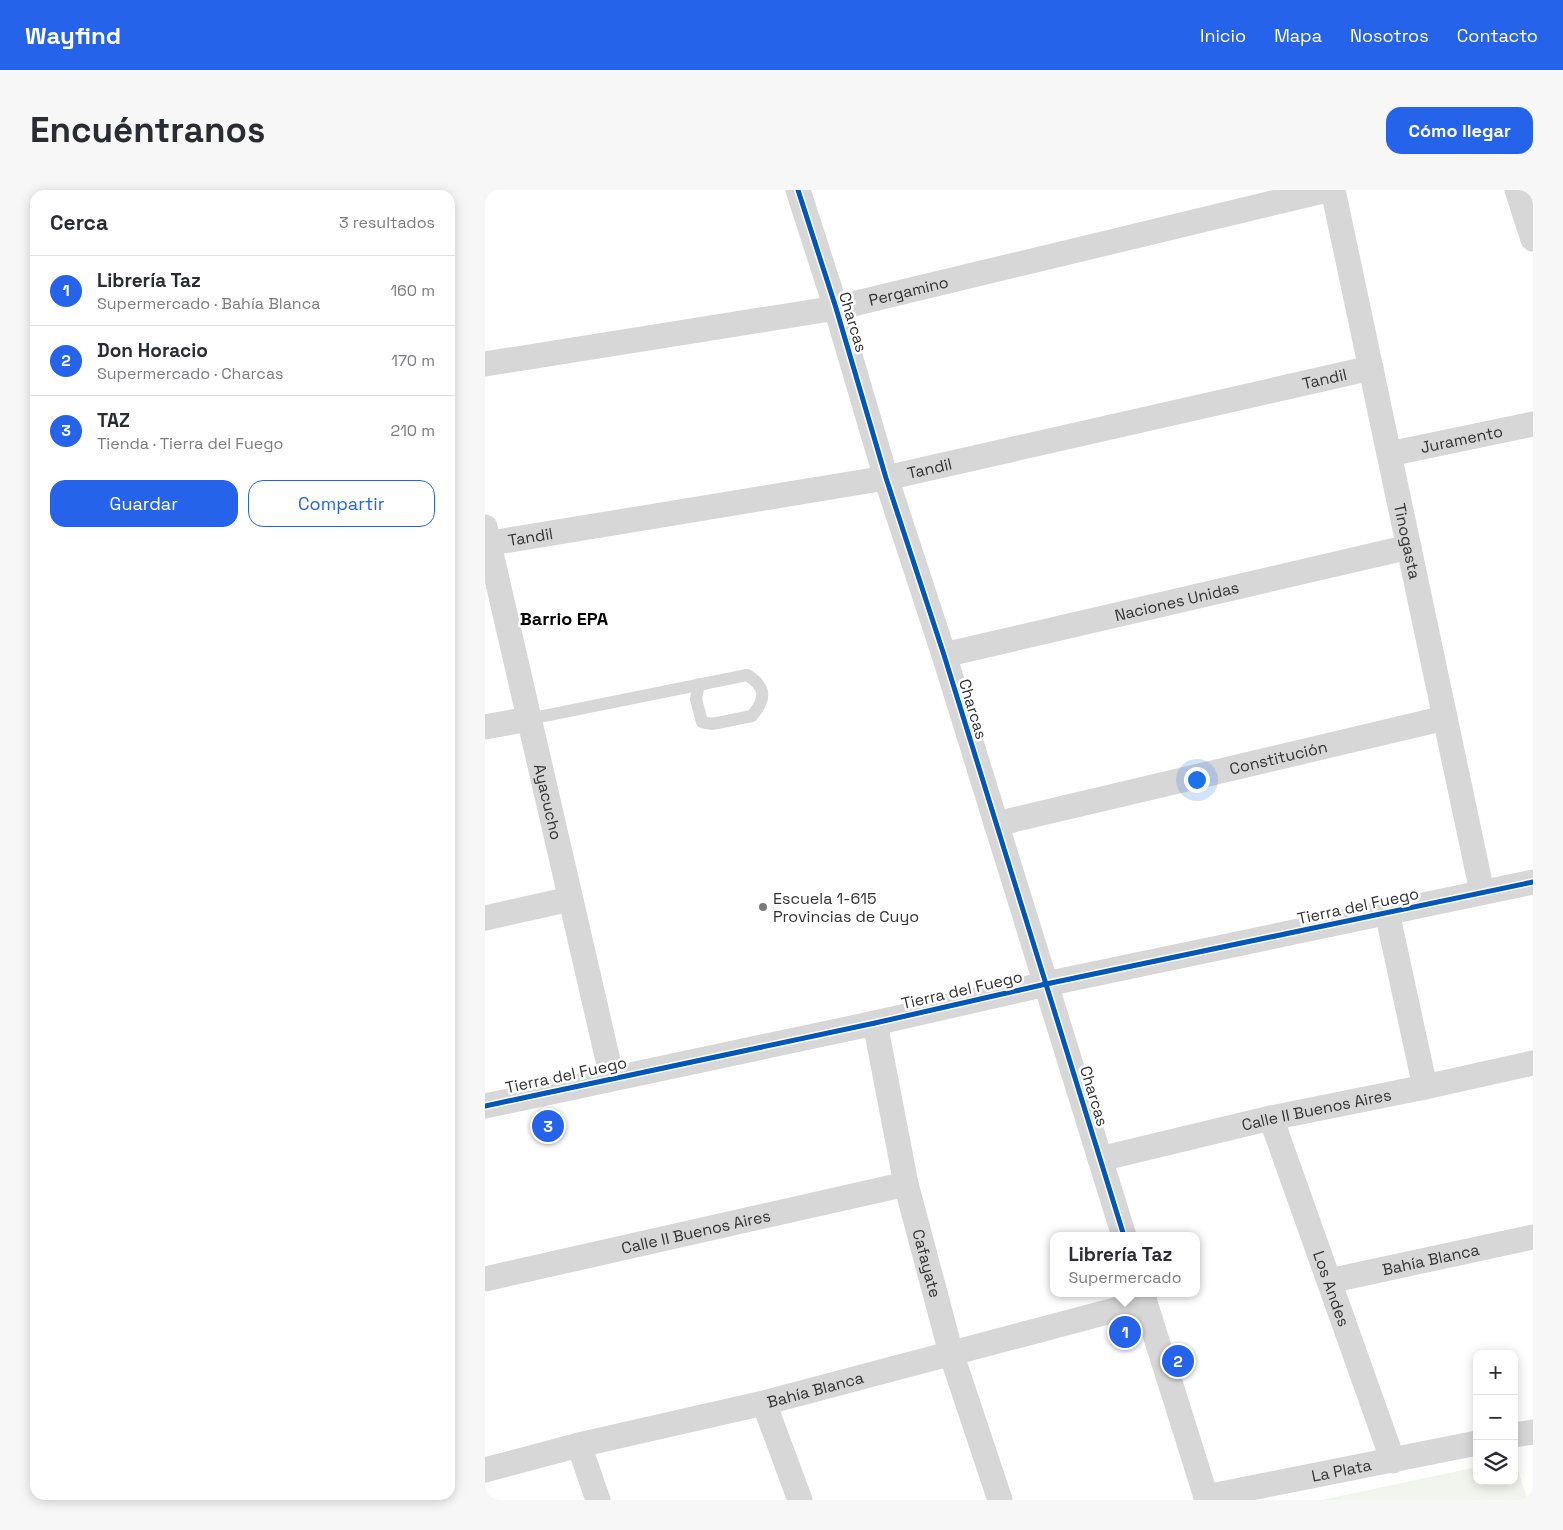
<!DOCTYPE html>
<html lang="es">
<head>
<meta charset="utf-8">
<style>
  body { margin:0; font-family:"Space Grotesk",sans-serif; background:#f7f7f7; color:#2b2b33 }
  .controls { position:absolute; right:15px; bottom:15px; display:grid; overflow:hidden; border-radius:10px; box-shadow:0 2px 12px #0003 }
  .controls button { width:45px; height:45px; display:grid; place-items:center; padding:0; border:0; border-bottom:1px solid #e1e1e2; background:#fff; color:#2b2b33; font:25px sans-serif }
  .you { position:absolute; left:711px; top:589px; width:18px; height:18px; margin:-12px; border:4px solid #fff; border-radius:50%; background:#1a73e8; box-shadow:0 0 0 8px #1a73e833 }
  .badge { display:grid; place-items:center; width:32px; height:32px; border-radius:50%; background:#2563eb; color:#fff; font-size:16px; font-weight:700 }
  .pin { position:absolute; translate:-50% -50%; border:2px solid #fff; box-shadow:0 1px 5px #0006 }
  .popup { position:absolute; left:565px; top:1042px; width:150px; height:65px; box-sizing:border-box; display:grid; place-content:center; border-radius:10px; background:#fff; filter:drop-shadow(0 1px 4px #0005); font-size:16px; white-space:nowrap; color:#7c7c81 }
  .popup b { font-size:19px; color:#2b2b33 }
  .popup::after { content:''; position:absolute; left:50%; top:100%; margin-left:-10px; border:10px solid transparent; border-top-color:#fff }
  .list { margin:0; padding:0; list-style:none }
  h2 { display:flex; justify-content:space-between; align-items:center; height:65px; margin:0; padding:0 20px; font-size:21px }
  h2 small { font-size:16px; font-weight:400; color:#7c7c81 }
  .list li { display:grid; grid-template-columns:32px 1fr auto; gap:15px; align-items:center; box-sizing:border-box; height:70px; padding:0 20px; border-top:1px solid #e1e1e2 }
  .list b { display:block; font-size:19px; white-space:nowrap }
  .list p { margin:0; font-size:16px; white-space:nowrap; color:#7c7c81 }
  .list em { font-size:16px; font-style:normal; color:#7c7c81 }
  .actions { display:flex; gap:10px; padding:15px 20px }
  .actions a { flex:1; padding:11px 0; border:1px solid #2563eb; border-radius:15px; text-align:center; font-size:18px; color:#2563eb }
  .actions .main { background:#2563eb; color:#fff }
  .icon { flex:none; width:28px; height:28px; fill:none; stroke:currentColor; stroke-width:2; stroke-linecap:round; stroke-linejoin:round }
  .map { position:relative; flex:none; width:1048px; height:1310px; overflow:hidden; border-radius:15px }
  header { display:flex; align-items:center; gap:30px; box-sizing:border-box; height:70px; padding:0 25px; background:#2563eb; color:#fff }
  header strong { font-size:24px }
  nav { display:flex; gap:28px; margin-inline-start:auto; font-size:18px }
  .intro { display:flex; align-items:center; justify-content:space-between; box-sizing:border-box; height:120px; padding:0 30px }
  h1 { margin:0; font-size:35px }
  .button { padding:12px 22px; border-radius:15px; background:#2563eb; color:#fff; font-size:18px; font-weight:700 }
  main { display:flex; gap:30px; padding:0 30px }
  aside { flex:1; background:#fff; border-radius:15px; box-shadow:0 2px 12px #0003 }
  .map>svg:first-child { display:block }
  .green { fill:#f1f5ed }
  .lines { fill:none; stroke-linecap:round; stroke-linejoin:round }
  .lane { stroke:#d7d7d7; stroke-width:12 }
  .street { stroke:#d7d7d7; stroke-width:25 }
  .cycleway-casing { stroke:#fff; stroke-width:8 }
  .cycleway { stroke:#0057b8; stroke-width:5 }
  .poi-dot { fill:#7a7a7a; stroke:#fff; stroke-width:2 }
  .labels { text-anchor:middle; dominant-baseline:central; stroke-width:5; stroke-linejoin:round; paint-order:stroke }
  .street-label { font-size:16px; fill:#333; stroke:#fff }
  .poi-label { font-size:16px; fill:#333; stroke:#fff; text-anchor:start }
  .neighbourhood-label { font-size:18px; font-weight:bold; fill:#000; stroke:#fff }
</style>
</head>
<body>
<header>
<strong>Wayfind</strong>
<nav><a>Inicio</a><a>Mapa</a><a>Nosotros</a><a>Contacto</a></nav>
</header>
<div class="intro"><h1>Encuéntranos</h1><a class="button">Cómo llegar</a></div>
<main>
<aside>
<h2>Cerca<small>3 resultados</small></h2>
<ul class="list">
<li><span class="badge">1</span><div><b>Librería Taz</b><p>Supermercado · Bahía Blanca</p></div><em>160 m</em></li>
<li><span class="badge">2</span><div><b>Don Horacio</b><p>Supermercado · Charcas</p></div><em>170 m</em></li>
<li><span class="badge">3</span><div><b>TAZ</b><p>Tienda · Tierra del Fuego</p></div><em>210 m</em></li>
</ul>
<div class="actions"><a class="main">Guardar</a><a>Compartir</a></div>
</aside>
<div class="map">
<svg width="1048" height="1310" viewBox="0 0 1048 1310">
  <rect width="100%" height="100%" fill="#fff"/>
  <polygon class="green" points="1029,1269 1043,1310 837,1310 992,1277 992,1291 1029,1291"/>
  <g class="lines">
    <path class="lane" d="M44,529L262,485C282,497 281,509 267,526L227,534L217,532L211,509L214,494"/>
    <g class="street">
      <polyline points="313,0 351,118 401,288 459,465 639,1046"/>
      <path id="s1" d="M848,0L997,702"/>
      <polyline points="1032,0 1048,49"/>
      <path id="s2" d="M0,174L351,118L842,0"/>
      <path id="s3" d="M904,264L1048,234"/>
      <path id="s4" d="M0,337L127,888"/>
      <path id="s5" d="M0,354L401,288L886,178"/>
      <path id="s6" d="M459,465L924,357"/>
      <polyline points="0,537 44,529"/>
      <path id="s7" d="M511,634L960,528"/>
      <polyline points="902,722 940,897"/>
      <polyline points="0,728 85,709"/>
      <path id="s8" d="M390,833L421,994L466,1163L515,1310"/>
      <polyline points="0,916 390,833 561,794 1048,692"/>
      <path id="s9" d="M786,928L908,1271"/>
      <path id="s10" d="M615,969L786,928L940,897L1048,873"/>
      <path id="s11" d="M0,1089L421,994"/>
      <path id="s12" d="M844,1091L1048,1047"/>
      <polyline points="657,1103 722,1310"/>
      <polyline points="279,1213 315,1310"/>
      <polyline points="1029,1245 1048,1242"/>
      <polyline points="94,1255 113,1310"/>
      <path id="s13" d="M0,1280L94,1255L279,1213L660,1112"/>
      <path id="s14" d="M721,1307L992,1253"/>
    </g>
    <g class="cycleway-casing">
      <g id="cycleway">
        <polyline points="313,0 351,118 401,288 459,465 639,1046"/>
        <polyline points="0,916 390,833 561,794 1048,692"/>
      </g>
    </g>
    <use href="#cycleway" class="cycleway"/>
  </g>
  <circle class="poi-dot" cx="278" cy="717" r="5"/>
  <g class="labels">
    <g class="street-label">
      <text stroke="none"><textPath href="#s2" startOffset="430">Pergamino</textPath></text>
      <text transform="translate(368 132) rotate(73)">Charcas</text>
      <text stroke="none"><textPath href="#s5" startOffset="856">Tandil</textPath></text>
      <text stroke="none"><textPath href="#s3" startOffset="74">Juramento</textPath></text>
      <text stroke="none"><textPath href="#s5" startOffset="451">Tandil</textPath></text>
      <text stroke="none"><textPath href="#s5" startOffset="46">Tandil</textPath></text>
      <text stroke="none"><textPath href="#s1" startOffset="359">Tinogasta</textPath></text>
      <text stroke="none"><textPath href="#s6" startOffset="239">Naciones Unidas</textPath></text>
      <text transform="translate(488 519) rotate(73)">Charcas</text>
      <text stroke="none"><textPath href="#s7" startOffset="290">Constitución</textPath></text>
      <text stroke="none"><textPath href="#s4" startOffset="282">Ayacucho</textPath></text>
      <text transform="translate(873 716) rotate(-12)">Tierra del Fuego</text>
      <text transform="translate(477 800) rotate(-13)">Tierra del Fuego</text>
      <text transform="translate(81 885) rotate(-12)">Tierra del Fuego</text>
      <text transform="translate(609 906) rotate(73)">Charcas</text>
      <text stroke="none"><textPath href="#s10" startOffset="222">Calle II Buenos Aires</textPath></text>
      <text stroke="none"><textPath href="#s11" startOffset="216">Calle II Buenos Aires</textPath></text>
      <text stroke="none"><textPath href="#s12" startOffset="104">Bahía Blanca</textPath></text>
      <text stroke="none"><textPath href="#s8" startOffset="246">Cafayate</textPath></text>
      <text stroke="none"><textPath href="#s9" startOffset="181">Los Andes</textPath></text>
      <text stroke="none"><textPath href="#s13" startOffset="340">Bahía Blanca</textPath></text>
      <text stroke="none"><textPath href="#s14" startOffset="138">La Plata</textPath></text>
    </g>
    <g class="poi-label">
      <text x="288" y="708">Escuela 1-615<tspan x="288" dy="18">Provincias de Cuyo</tspan></text>
    </g>
    <g class="neighbourhood-label">
      <text x="79" y="428">Barrio EPA</text>
    </g>
  </g>
</svg>
<div class="controls">
<button>+</button>
<button>−</button>
<button><svg class="icon" aria-label="layers" viewBox="0 0 24 24"><path d="M12 4l9 5-9 5-9-5zM3 14l9 5 9-5"/></svg></button>
</div>
<div class="you"></div>
<div class="pin badge" style="left:640px;top:1142px">1</div>
<div class="popup"><b>Librería Taz</b>Supermercado</div>
<div class="pin badge" style="left:693px;top:1171px">2</div>
<div class="pin badge" style="left:63px;top:936px">3</div>
</div>
</main>
</body>
</html>
